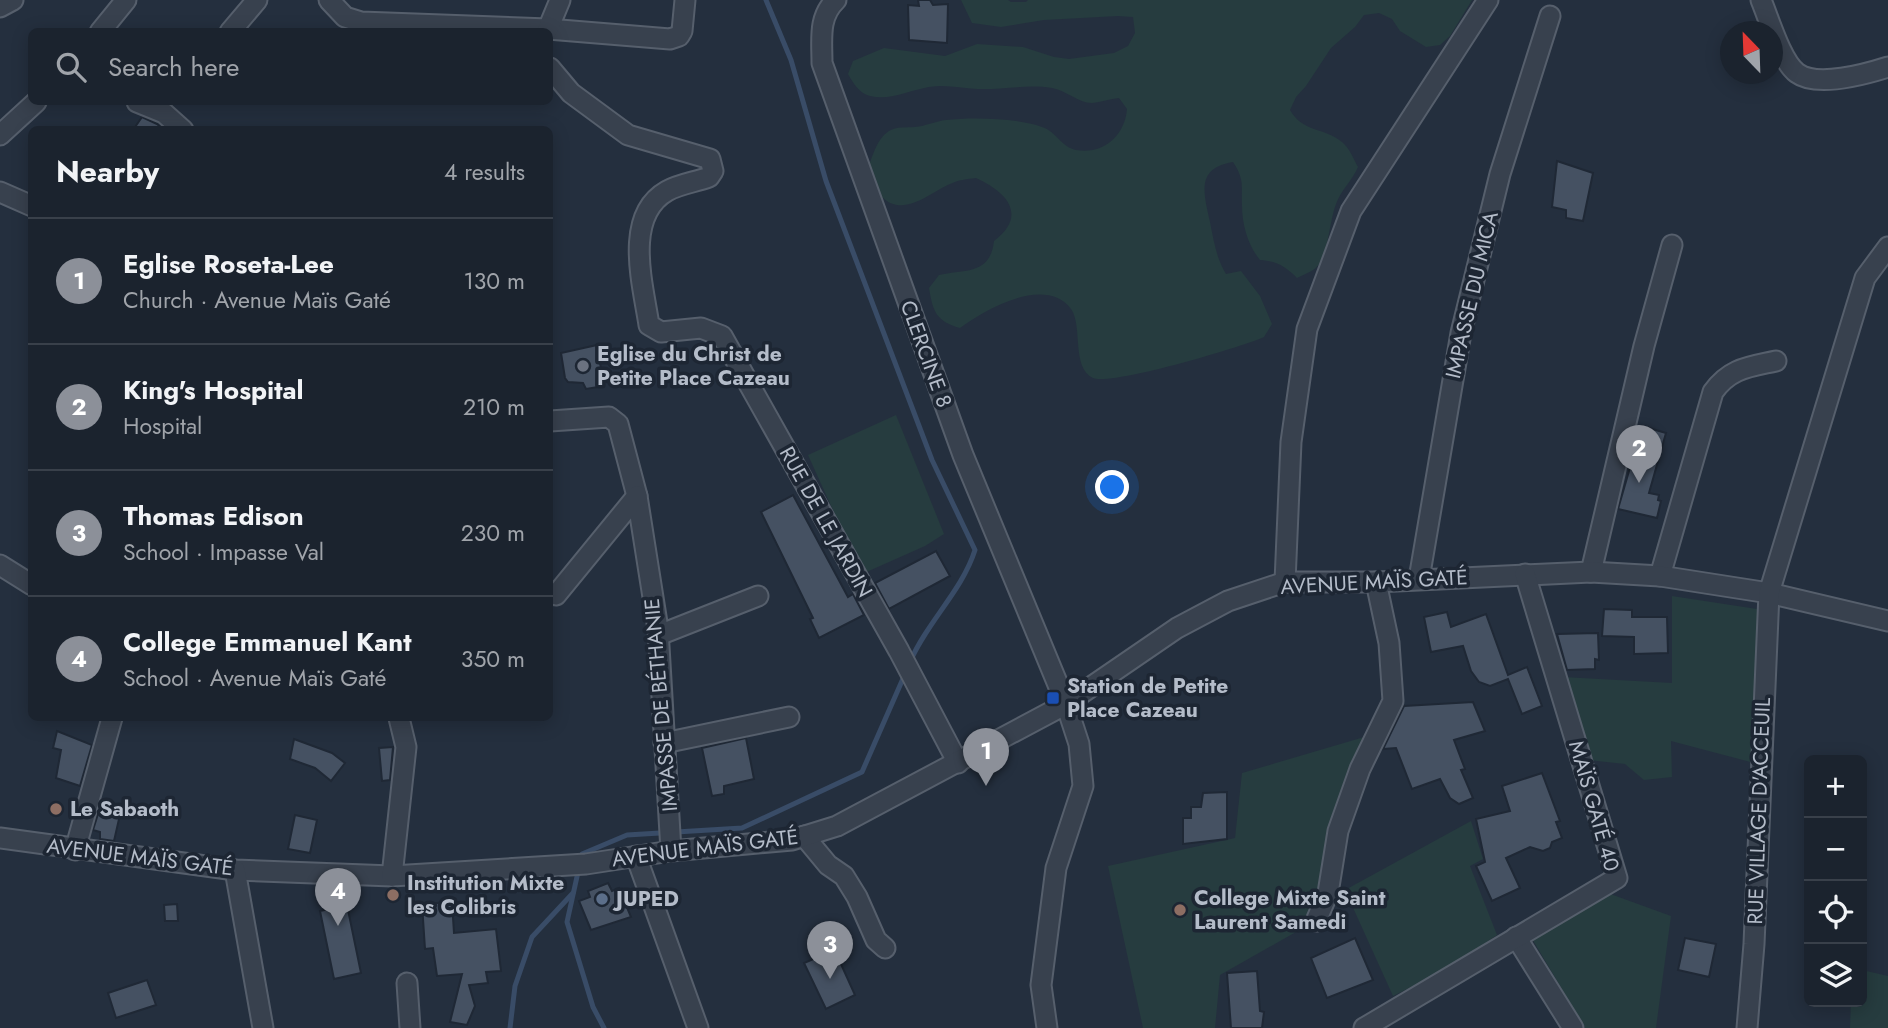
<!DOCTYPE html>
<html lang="en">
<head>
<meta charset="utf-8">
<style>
  body { margin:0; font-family:Jost,sans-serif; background:#242b36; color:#f1f3f6 }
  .controls { position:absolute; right:21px; bottom:21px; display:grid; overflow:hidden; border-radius:10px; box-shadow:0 4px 18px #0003 }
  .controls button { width:63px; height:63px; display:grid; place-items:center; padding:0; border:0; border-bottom:2px solid #39404a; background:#1b232e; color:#f1f3f6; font:35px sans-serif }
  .compass { position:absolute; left:1720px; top:21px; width:63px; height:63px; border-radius:50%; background:#1b232e; box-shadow:0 4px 18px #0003; rotate:337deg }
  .you { position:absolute; left:1113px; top:488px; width:24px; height:24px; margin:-18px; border:5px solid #fff; border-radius:50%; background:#1a73e8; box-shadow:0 0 0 10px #1a73e833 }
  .badge { display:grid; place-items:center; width:46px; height:46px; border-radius:50%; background:#8c9099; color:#fff; font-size:23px; font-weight:700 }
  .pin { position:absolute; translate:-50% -58px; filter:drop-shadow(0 2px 4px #0008) }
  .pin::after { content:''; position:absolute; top:37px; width:24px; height:21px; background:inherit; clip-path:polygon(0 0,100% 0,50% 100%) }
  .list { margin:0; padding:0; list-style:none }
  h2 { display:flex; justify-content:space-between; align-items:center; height:91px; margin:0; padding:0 28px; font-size:30px }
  h2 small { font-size:23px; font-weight:400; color:#a0a4aa }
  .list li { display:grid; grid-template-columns:46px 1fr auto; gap:21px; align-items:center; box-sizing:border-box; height:126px; padding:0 28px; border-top:2px solid #39404a }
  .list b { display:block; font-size:26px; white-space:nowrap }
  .list p { margin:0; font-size:23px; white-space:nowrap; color:#a0a4aa }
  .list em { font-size:23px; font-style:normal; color:#a0a4aa }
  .icon { flex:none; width:38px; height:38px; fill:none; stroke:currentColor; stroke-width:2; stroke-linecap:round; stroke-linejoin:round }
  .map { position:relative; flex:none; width:1888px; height:1028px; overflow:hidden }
  .search { position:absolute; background:#1b232e; box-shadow:0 4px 18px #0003; left:28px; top:28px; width:525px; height:77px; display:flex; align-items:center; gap:18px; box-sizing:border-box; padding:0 24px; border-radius:10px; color:#a0a4aa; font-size:26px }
  .panel { position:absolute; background:#1b232e; box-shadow:0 4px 18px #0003; left:28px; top:126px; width:525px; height:595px; border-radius:10px }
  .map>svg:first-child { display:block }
  .green { fill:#263c3f }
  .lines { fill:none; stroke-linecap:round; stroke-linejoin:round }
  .stream { stroke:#394c67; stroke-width:5 }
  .building { fill:#455162; stroke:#1f2835; stroke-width:2 }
  .minor-casing { stroke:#565f6c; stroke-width:23 }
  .minor { stroke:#38414e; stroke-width:19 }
  .worship-dot { fill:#6b7280; stroke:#1d2633; stroke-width:2.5 }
  .transit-dot { fill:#1a4fb4; stroke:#1d2633; stroke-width:2.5 }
  .education-dot { fill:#8d6e63; stroke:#1d2633; stroke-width:2.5 }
  .service-dot { fill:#5c6f8a; stroke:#1d2633; stroke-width:2.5 }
  .labels { text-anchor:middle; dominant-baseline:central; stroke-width:7; stroke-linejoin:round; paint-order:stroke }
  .street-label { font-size:21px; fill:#b4bcc9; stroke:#1d2633 }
  .poi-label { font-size:21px; font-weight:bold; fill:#b4bcc9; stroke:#1d2633; text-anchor:start }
</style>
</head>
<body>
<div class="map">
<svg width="1888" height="1028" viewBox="0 0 1888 1028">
  <rect width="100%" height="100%" fill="#242f3e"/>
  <g class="green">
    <path d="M961,0H1008L1011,2H1026L1028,0H1472L1450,36L1440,45L1426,47L1400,31L1392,19L1379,13L1364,15L1355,27L1331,48L1306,86L1296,97L1290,110C1303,133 1324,127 1342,142C1350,149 1353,158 1358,167C1352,181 1341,190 1336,204C1330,219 1328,251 1320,263C1315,271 1305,274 1297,278C1285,266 1276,261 1260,260C1248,246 1242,224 1242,206C1241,186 1245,180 1233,162C1195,168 1204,194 1210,222C1214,242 1216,257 1226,274L1241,271L1260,296L1272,324L1264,337C1242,347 1111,386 1093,378C1071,368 1083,325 1071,309C1046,275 985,309 960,328C936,321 933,312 929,288L939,275C966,269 990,275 994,241C1028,215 1007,192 976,178C967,179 958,180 950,184C929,193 903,219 881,196C875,190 871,180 866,173C872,159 876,139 889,131C897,126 906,128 915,127C926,126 936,121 946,120C973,117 1017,118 1042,127C1057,132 1061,147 1076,150C1104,155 1125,135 1127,109L1119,98C1110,99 1101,102 1092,103C1078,103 1066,90 1052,88C1027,84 1002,90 977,89C961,88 945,84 929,87C910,90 890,101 870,96C860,94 853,83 848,74L853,61L884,48L945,56L977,44L1023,47L1054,57L1069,59L1114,53L1128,46L1135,33L1133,17L1118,16L1044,20L1001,27L972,23Z"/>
    <polygon points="896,415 944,534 925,546 862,574 808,455"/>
    <polygon points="1672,596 1757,609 1758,764 1671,741 1672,777 1644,780 1625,764 1588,760 1563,677 1672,683"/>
    <polygon points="1371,735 1310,924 1220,975 1215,1028 1143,1028 1108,866 1235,838 1242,773"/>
    <polygon points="1471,821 1483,859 1470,866 1497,935 1444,971 1393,996 1345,890"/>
    <polygon points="1605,892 1671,916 1656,1028 1585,1028 1531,937"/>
    <polygon points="1862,970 1888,976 1888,1028 1850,1028 1851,1002 1862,1002"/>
  </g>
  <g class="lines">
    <g class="stream">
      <path d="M766,0L791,60L826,181L932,460L975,550C962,591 927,622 910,662"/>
      <polyline points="510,1028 515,986 532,937 573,893"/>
      <polyline points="604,1028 593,1007 567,922 582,854 627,835 742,828 862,772 905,674"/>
    </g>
  </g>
  <g class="building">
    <polygon points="918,0 930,0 933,5 948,4 947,43 909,40 908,5 919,6"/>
    <polygon points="142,117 157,124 164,130 133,130"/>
    <polygon points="1557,161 1593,173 1583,221 1566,218 1566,210 1552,207"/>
    <polygon points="597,345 604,386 586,389 583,383 568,382 565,378 561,353"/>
    <polygon points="1642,426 1666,433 1649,493 1659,495 1658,500 1661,501 1657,518 1618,509"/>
    <polygon points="793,495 848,597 853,594 864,615 819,638 810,619 813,618 761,512"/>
    <polygon points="936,551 950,576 889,609 875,583"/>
    <polygon points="1604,609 1632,610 1632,617 1667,617 1668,653 1634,654 1634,637 1602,636"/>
    <polygon points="1447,612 1451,627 1486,614 1508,675 1527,667 1542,706 1522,714 1508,679 1490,686 1479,682 1471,671 1463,646 1431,652 1424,617"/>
    <polygon points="1598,633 1599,660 1595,659 1595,669 1567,670 1557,634"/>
    <polygon points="1473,702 1485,731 1454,740 1465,769 1461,770 1473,798 1459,804 1450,798 1440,779 1412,789 1396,748 1383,749 1404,706"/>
    <polygon points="57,731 92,745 80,786 56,778 61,750 53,748"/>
    <polygon points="746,738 754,779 724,786 724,794 712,796 702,748"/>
    <polygon points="294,739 332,753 345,763 331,781 315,768 290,759"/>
    <polygon points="393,747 390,780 382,781 379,748"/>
    <polygon points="1542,773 1560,821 1556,822 1562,838 1552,842 1550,848 1543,851 1530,847 1506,858 1520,888 1492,901 1476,866 1485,862 1476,819 1510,811 1502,786"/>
    <polygon points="1227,792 1227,839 1183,844 1183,818 1191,818 1191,807 1201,807 1203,793"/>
    <polygon points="102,801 122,806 114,841 100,839 100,832 93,830"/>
    <polygon points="295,815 317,820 310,853 288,849"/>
    <polygon points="608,883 612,891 619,888 631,917 591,930 579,901 590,897 588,891"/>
    <polygon points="452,902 454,933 496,929 501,971 486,972 488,983 469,985 475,1006 467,1025 450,1022 462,974 437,976 433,948 425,949 422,904"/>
    <polygon points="177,904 178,921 165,921 164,905"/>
    <polygon points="347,905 361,973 334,979 320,911"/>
    <polygon points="1355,938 1373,980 1327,998 1311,958"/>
    <polygon points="1685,938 1716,944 1709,977 1678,970"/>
    <polygon points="836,953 855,995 826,1009 804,963 818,957 820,961"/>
    <polygon points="1257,971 1260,1011 1264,1012 1262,1028 1231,1028 1227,973"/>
    <polygon points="147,980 156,1005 116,1018 108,993"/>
  </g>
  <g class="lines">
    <g class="minor-casing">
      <g id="minor">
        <polyline points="329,0 345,17 361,22 548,29 670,39 679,36 682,31 685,0"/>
        <path d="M836,0C818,17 822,39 822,63L963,455L1066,704L1079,744L1083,786L1056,868L1041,985L1047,1028"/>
        <path d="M1761,0C1769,19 1781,61 1797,73C1817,88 1866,74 1888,67"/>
        <polyline points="0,7 13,0"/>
        <polyline points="548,29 560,0"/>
        <polyline points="100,32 126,0"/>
        <polyline points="230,32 257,0"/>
        <path d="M550,68L571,93L628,135L710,159L713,171L709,177C696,182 679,184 667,191C623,216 643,285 649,325L661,332L701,328L722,336L899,651L958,763"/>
        <polyline points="137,102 164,113 183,130"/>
        <polyline points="0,135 36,102"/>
        <polyline points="0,192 32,206"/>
        <polyline points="550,421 609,417 618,424 637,496 658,629 671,851"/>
        <polyline points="0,565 32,585"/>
        <polyline points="1591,572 1644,346 1672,245"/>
        <path d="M1660,576L1713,392C1730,368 1749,367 1776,361"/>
        <polyline points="1419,579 1461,333 1500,174 1550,16"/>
        <polyline points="1285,582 1291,442 1307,329 1351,211 1488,0"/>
        <polyline points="556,595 637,496"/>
        <polyline points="659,635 758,596"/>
        <polyline points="664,743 789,717"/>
        <polyline points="804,836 828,865 844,876 857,897 876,940 885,948"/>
        <polyline points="0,838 235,870 392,876 586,864 671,851 792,840 837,826 1066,704 1177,628 1228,601 1285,582 1376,582 1591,572 1660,576 1769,593 1888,621"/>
        <polyline points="75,850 112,718"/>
        <polyline points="636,856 698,1028"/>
        <polyline points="235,870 263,1028"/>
        <polyline points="392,876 406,747 399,718"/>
        <polyline points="1316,921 1328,893 1338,831 1360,769 1393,701 1389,643 1376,582"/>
        <polyline points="1516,937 1573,1028"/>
        <polyline points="407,983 410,1028"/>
        <polyline points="1364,1028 1617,878 1525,574"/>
        <polyline points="1747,1028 1754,944 1769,593 1865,278 1888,247"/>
      </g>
    </g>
    <use href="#minor" class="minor"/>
  </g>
  <circle class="worship-dot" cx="583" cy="366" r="7"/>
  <rect class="transit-dot" x="1046" y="691" width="14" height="14" rx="3.5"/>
  <g class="education-dot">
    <circle cx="56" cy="809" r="7"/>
    <circle cx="393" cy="895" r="7"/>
    <circle cx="1180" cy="910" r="7"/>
  </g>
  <circle class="service-dot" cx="602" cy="899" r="7"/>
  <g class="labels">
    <g class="street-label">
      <text transform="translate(1472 295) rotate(-77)">IMPASSE DU MICA</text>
      <text transform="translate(926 354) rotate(70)">CLERCINE 8</text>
      <text transform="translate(826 522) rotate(61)">RUE DE LE JARDIN</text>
      <text transform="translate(1374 582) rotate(-3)">AVENUE MAÏS GATÉ</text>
      <text transform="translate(661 705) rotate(-95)">IMPASSE DE BÉTHANIE</text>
      <text transform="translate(1594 806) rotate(74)">MAÏS GATÉ 40</text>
      <text transform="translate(1759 811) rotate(-88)">RUE VILLAGE D'ACCEUIL</text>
      <text transform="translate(705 848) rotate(-7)">AVENUE MAÏS GATÉ</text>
      <text transform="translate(140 857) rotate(7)">AVENUE MAÏS GATÉ</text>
    </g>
    <g class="poi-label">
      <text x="597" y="354">Eglise du Christ de<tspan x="597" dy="24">Petite Place Cazeau</tspan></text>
      <text x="1067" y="686">Station de Petite<tspan x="1067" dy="24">Place Cazeau</tspan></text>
      <text x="70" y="809">Le Sabaoth</text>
      <text x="407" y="883">Institution Mixte<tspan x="407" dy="24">les Colibris</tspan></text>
      <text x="1194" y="898">College Mixte Saint<tspan x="1194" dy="24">Laurent Samedi</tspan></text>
      <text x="616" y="899">JUPED</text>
    </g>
  </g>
</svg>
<div class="controls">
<button>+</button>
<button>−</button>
<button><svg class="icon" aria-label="locate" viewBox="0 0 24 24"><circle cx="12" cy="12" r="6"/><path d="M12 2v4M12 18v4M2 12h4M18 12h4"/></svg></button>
<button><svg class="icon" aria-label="layers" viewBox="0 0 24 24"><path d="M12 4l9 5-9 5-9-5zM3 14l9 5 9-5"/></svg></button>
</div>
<svg class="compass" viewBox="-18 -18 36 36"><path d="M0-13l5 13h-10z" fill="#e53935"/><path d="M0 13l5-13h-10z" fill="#a0a4aa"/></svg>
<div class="you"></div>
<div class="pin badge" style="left:986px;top:786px">1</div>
<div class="pin badge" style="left:1639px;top:483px">2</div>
<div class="pin badge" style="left:830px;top:979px">3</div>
<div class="pin badge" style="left:338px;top:926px">4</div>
<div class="search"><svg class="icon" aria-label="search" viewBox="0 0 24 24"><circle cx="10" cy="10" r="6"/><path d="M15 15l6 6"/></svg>Search here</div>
<section class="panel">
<h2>Nearby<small>4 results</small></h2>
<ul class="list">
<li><span class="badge">1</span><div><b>Eglise Roseta-Lee</b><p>Church · Avenue Maïs Gaté</p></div><em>130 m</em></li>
<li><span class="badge">2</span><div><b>King's Hospital</b><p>Hospital</p></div><em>210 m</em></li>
<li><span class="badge">3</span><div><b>Thomas Edison</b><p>School · Impasse Val</p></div><em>230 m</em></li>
<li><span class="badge">4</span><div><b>College Emmanuel Kant</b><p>School · Avenue Maïs Gaté</p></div><em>350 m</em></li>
</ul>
</section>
</div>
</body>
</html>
